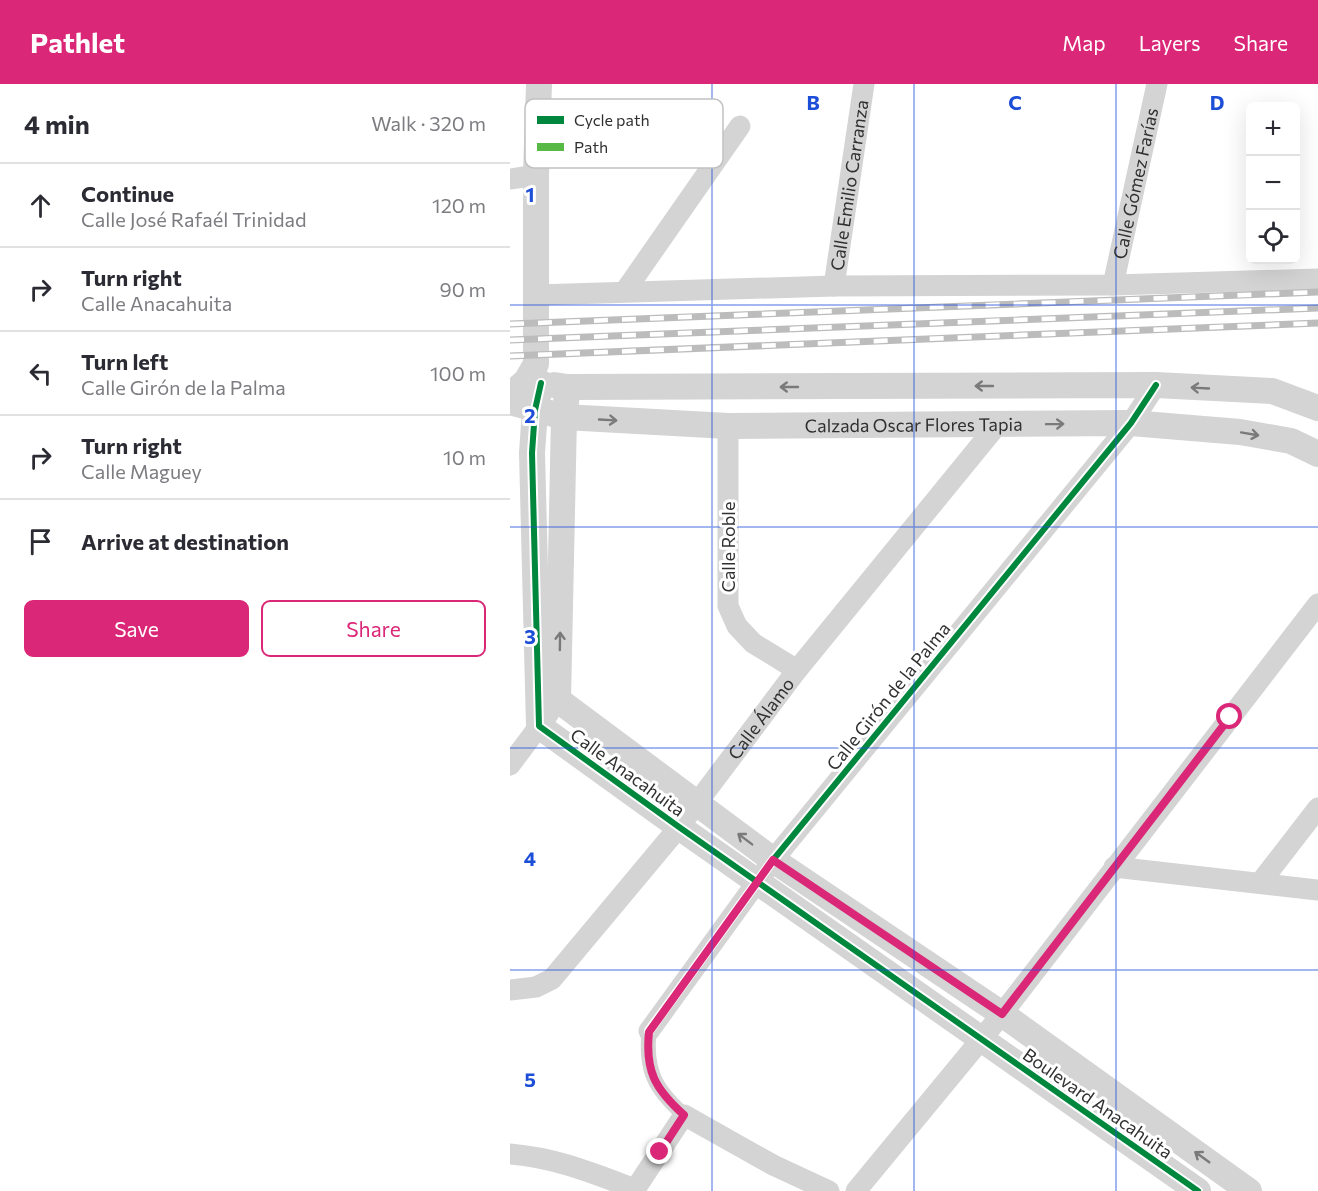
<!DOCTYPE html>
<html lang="en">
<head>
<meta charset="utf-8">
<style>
  body { margin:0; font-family:Commissioner,sans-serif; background:#f7f7f7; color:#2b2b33 }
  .controls { position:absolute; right:18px; top:18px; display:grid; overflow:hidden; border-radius:9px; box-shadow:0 6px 24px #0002 }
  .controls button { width:54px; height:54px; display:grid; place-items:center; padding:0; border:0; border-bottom:2px solid #e1e1e2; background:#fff; color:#2b2b33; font:30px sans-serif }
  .stop { position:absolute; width:18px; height:18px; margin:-14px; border:4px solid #db2777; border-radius:50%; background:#fff }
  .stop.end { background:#db2777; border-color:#fff; box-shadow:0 2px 6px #0008 }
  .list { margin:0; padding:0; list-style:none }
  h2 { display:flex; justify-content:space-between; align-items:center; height:78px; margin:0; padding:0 24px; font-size:26px }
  h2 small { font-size:20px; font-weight:400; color:#7c7c81 }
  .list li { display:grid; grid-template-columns:39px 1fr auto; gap:18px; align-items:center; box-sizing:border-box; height:84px; padding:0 24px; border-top:2px solid #e1e1e2 }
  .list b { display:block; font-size:22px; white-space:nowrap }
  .list p { margin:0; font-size:20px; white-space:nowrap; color:#7c7c81 }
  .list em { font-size:20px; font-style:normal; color:#7c7c81 }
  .actions { display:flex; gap:12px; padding:18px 24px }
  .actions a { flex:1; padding:14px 0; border:2px solid #db2777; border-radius:9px; text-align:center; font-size:21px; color:#db2777 }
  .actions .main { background:#db2777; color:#fff }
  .icon { flex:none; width:33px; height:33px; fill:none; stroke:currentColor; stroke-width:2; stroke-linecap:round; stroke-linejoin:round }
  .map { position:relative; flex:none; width:808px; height:1107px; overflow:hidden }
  header { display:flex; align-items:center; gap:36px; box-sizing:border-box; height:84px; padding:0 30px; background:#db2777; color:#fff }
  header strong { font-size:28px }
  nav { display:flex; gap:33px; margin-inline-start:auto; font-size:21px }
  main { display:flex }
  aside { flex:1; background:#fff }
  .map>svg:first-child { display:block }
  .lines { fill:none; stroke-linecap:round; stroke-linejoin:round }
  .pedestrian { stroke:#d4d4d4; stroke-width:15 }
  .minor { stroke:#d4d4d4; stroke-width:21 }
  .tertiary { stroke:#d4d4d4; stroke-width:26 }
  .rail-casing { stroke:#bcbcbc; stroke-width:7 }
  .rail { stroke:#fff; stroke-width:4.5; stroke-dasharray:14; stroke-linecap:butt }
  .quiet { stroke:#58b947; stroke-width:4.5; stroke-dasharray:9 4.5; stroke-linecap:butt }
  .cycleway-casing { stroke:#fff; stroke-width:10 }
  .cycleway { stroke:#00873e; stroke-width:6 }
  .oneway { stroke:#7a7a7a }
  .route { stroke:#db2777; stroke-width:8 }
  .grid { fill:none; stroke:#1d4ed8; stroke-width:1.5; stroke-opacity:0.55 }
  .labels { text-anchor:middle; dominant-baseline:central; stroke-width:6; stroke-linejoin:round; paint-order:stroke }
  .street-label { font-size:18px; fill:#303030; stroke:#fff }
  .key { fill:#fff; stroke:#c1c1c1; stroke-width:1.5 }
  .key-label { font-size:16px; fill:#303030 }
  .grid-label { font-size:20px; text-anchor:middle; font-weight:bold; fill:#1d4ed8; stroke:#fff; stroke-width:6; stroke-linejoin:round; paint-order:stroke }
</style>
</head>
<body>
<header>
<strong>Pathlet</strong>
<nav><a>Map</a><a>Layers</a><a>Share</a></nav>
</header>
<main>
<aside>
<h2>4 min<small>Walk · 320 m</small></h2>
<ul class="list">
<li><svg class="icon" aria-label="ahead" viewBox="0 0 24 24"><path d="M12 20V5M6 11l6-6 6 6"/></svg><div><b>Continue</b><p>Calle José Rafaél Trinidad</p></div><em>120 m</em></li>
<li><svg class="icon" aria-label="right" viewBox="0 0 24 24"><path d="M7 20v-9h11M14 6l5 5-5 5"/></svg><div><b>Turn right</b><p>Calle Anacahuita</p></div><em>90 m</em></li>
<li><svg class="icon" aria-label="left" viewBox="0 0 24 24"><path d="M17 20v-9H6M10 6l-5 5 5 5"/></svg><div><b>Turn left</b><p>Calle Girón de la Palma</p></div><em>100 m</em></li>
<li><svg class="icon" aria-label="right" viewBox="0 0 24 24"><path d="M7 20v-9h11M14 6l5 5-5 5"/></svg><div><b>Turn right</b><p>Calle Maguey</p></div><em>10 m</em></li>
<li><svg class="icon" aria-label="arrive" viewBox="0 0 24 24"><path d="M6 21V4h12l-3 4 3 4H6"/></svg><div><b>Arrive at destination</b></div></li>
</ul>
<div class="actions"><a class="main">Save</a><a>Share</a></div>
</aside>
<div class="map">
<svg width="808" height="1107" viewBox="0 0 808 1107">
  <rect width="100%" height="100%" fill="#fff"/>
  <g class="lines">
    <path class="pedestrian" d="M139,947C135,987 145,1005 174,1031"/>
    <g class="minor">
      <polyline points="0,95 26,91"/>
      <path id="s1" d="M603,201L647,0"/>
      <path id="s2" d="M324,202L354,0"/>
      <polyline points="115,207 230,42"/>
      <polyline points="26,211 324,202 603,201 808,195"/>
      <polyline points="218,342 218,522 227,542 243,559 287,586"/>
      <polyline points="0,681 39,629"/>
      <polyline points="604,783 808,806"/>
      <polyline points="750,799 808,724"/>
      <path id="s3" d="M0,906L26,903L42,895L169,743L287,586L487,341"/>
      <polyline points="139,947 263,776 621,339 646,301"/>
      <path d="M0,1070C47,1074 82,1089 125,1105"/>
      <polyline points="124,1107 174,1031 263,1081 319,1107"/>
      <polyline points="346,1107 492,930 808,520"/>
    </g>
    <g class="tertiary">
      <polyline points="31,299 25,326 22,369 29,642 169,743 688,1107"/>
      <polyline points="44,301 58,303 646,301 762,307 808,324"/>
      <polyline points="58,303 54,333 48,616 263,776 492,930 739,1107"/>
      <polyline points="0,311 16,297 26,280 26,91 29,0"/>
      <path id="s4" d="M0,318L54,333L218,342L621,339L730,348L781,357L808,370"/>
    </g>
    <g class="rail-casing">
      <g id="rail">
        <polyline points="0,240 808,208"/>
        <polyline points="0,256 808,224"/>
        <polyline points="0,272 808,239"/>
      </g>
    </g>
    <use href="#rail" class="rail"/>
    <path class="quiet" d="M139,947C135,987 145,1005 174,1031"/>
    <g class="cycleway-casing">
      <g id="cycleway">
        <polyline points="31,299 25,326 22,369 29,642 169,743 688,1107"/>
        <polyline points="139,947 263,776 621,339 646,301"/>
      </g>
    </g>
    <use href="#cycleway" class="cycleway"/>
  </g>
  <defs><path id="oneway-shaft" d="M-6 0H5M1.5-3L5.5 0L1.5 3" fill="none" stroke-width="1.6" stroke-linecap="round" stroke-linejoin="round" transform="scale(1.5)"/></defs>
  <g class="oneway">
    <use href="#oneway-shaft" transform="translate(474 302) rotate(180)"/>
    <use href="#oneway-shaft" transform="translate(279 303) rotate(180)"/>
    <use href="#oneway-shaft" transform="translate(690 304) rotate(-177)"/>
    <use href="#oneway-shaft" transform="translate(98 336) rotate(3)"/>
    <use href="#oneway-shaft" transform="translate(545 340) rotate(-1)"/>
    <use href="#oneway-shaft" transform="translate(740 350) rotate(10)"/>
    <use href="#oneway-shaft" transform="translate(50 557) rotate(-89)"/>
    <use href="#oneway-shaft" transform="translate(235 755) rotate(-143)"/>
    <use href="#oneway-shaft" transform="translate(692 1073) rotate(-144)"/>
  </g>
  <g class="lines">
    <path class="route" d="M150,1068L174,1031C145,1005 135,987 139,948L263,776L492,930L720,633"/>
  </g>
  <path class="grid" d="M202,0V1107M404,0V1107M606,0V1107M0,221H808M0,443H808M0,664H808M0,886H808"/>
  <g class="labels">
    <g class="street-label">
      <text stroke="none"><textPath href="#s1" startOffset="104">Calle Gómez Farías</textPath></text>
      <text stroke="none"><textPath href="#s2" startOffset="102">Calle Emilio Carranza</textPath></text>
      <text stroke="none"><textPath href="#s4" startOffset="406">Calzada Oscar Flores Tapia</textPath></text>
      <text transform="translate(218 463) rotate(-90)">Calle Roble</text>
      <text transform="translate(378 612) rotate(-51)">Calle Girón de la Palma</text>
      <text stroke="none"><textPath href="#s3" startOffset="378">Calle Álamo</textPath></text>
      <text transform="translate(118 688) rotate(36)">Calle Anacahuita</text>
      <text transform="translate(588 1019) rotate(35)">Boulevard Anacahuita</text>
    </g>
  </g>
  <rect x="15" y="15" width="198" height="69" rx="9" class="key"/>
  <rect x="27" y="32" width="27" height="8" fill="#00873e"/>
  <rect x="27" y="59" width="27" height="8" fill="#58b947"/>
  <g class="key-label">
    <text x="64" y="42">Cycle path</text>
    <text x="64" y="69">Path</text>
  </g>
  <g class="grid-label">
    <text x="303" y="26">B</text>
    <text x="505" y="26">C</text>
    <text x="707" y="26">D</text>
    <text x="20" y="118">1</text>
    <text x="20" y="339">2</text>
    <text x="20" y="560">3</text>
    <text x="20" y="782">4</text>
    <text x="20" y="1003">5</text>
  </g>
</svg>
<div class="controls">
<button>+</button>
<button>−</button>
<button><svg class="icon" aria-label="locate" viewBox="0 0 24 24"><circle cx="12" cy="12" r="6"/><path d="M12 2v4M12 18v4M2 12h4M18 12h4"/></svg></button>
</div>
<div class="stop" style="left:720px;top:633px"></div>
<div class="stop end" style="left:150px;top:1068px"></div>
</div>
</main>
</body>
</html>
